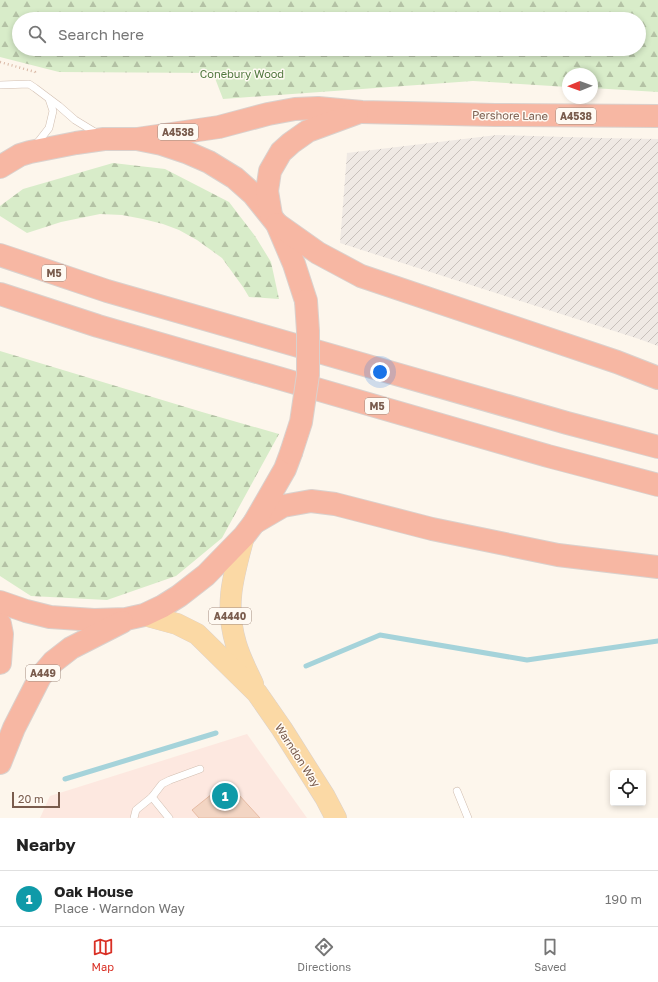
<!DOCTYPE html>
<html lang="en">
<head>
<meta charset="utf-8">
<style>
  body { margin:0; font-family:"Golos Text",sans-serif; background:#f2f2f2; color:#222 }
  .controls { position:absolute; right:12px; bottom:12px; display:grid; overflow:hidden; border-radius:4px; box-shadow:0 2px 6px #0003 }
  .controls button { width:36px; height:36px; display:grid; place-items:center; padding:0; border:0; border-bottom:1px solid #e0e0e0; background:#fff; color:#222; font:20px sans-serif }
  .compass { position:absolute; left:562px; top:68px; width:36px; height:36px; border-radius:50%; background:#fff; box-shadow:0 2px 6px #0003; rotate:269deg }
  .scale { position:absolute; left:12px; bottom:10px; width:48px; box-sizing:border-box; padding-left:4px; border:2px solid #7a5c4d; border-top:0; font-size:11px; line-height:14px; white-space:nowrap; color:#7a5c4d; -webkit-text-stroke:3px #fffaf3; paint-order:stroke }
  .you { position:absolute; left:380px; top:372px; width:14px; height:14px; margin:-10px; border:3px solid #fff; border-radius:50%; background:#1a73e8; box-shadow:0 0 0 6px #1a73e833 }
  .badge { display:grid; place-items:center; width:26px; height:26px; border-radius:50%; background:#d93025; color:#fff; font-size:13px; font-weight:700 }
  .pin { position:absolute; translate:-50% -50%; border:2px solid #fff; box-shadow:0 1px 4px #0006 }
  .list { margin:0; padding:0; list-style:none }
  h2 { display:flex; justify-content:space-between; align-items:center; height:52px; margin:0; padding:0 16px; font-size:17px }
  h2 small { font-size:13px; font-weight:400; color:#767676 }
  .list li { display:grid; grid-template-columns:26px 1fr auto; gap:12px; align-items:center; box-sizing:border-box; height:56px; padding:0 16px; border-top:1px solid #e0e0e0 }
  .list b { display:block; font-size:15px; white-space:nowrap }
  .list p { margin:0; font-size:13px; white-space:nowrap; color:#767676 }
  .list em { font-size:13px; font-style:normal; color:#767676 }
  .icon { flex:none; width:22px; height:22px; fill:none; stroke:currentColor; stroke-width:2; stroke-linecap:round; stroke-linejoin:round }
  .map { position:relative; flex:none; width:658px; height:818px; overflow:hidden }
  .search { position:absolute; background:#fff; box-shadow:0 2px 6px #0003; left:12px; right:12px; top:12px; height:44px; display:flex; align-items:center; gap:10px; box-sizing:border-box; padding:0 14px; border-radius:22px; color:#767676; font-size:15px }
  .sheet { height:108px; background:#fff }
  nav { display:flex; justify-content:space-around; align-items:center; box-sizing:border-box; height:56px; border-top:1px solid #e0e0e0; background:#fff; font-size:11px; color:#767676 }
  nav a { display:grid; justify-items:center; gap:2px }
  nav .on { color:#d93025 }
  .map>svg:first-child { display:block }
  .commercial { fill:#fde8e0 }
  .industrial { fill:url(#industrial-furrows) }
  .forest { fill:url(#forest-firs); fill-rule:evenodd }
  .lines { fill:none; stroke-linecap:round; stroke-linejoin:round }
  .stream { stroke:#a5d3da; stroke-width:5 }
  .building { fill:#f3d5c3; stroke:#e6bba3 }
  .lane-casing { stroke:#d1beb0; stroke-width:8 }
  .primary-casing { stroke:#dad1cd; stroke-width:22 }
  .highway-casing { stroke:#dad1cd; stroke-width:24 }
  .path { stroke:#d9b8a5; stroke-width:2.5; stroke-dasharray:1 3; stroke-linecap:butt }
  .lane { stroke:#fff; stroke-width:7 }
  .primary { stroke:#fbd9a5; stroke-width:21 }
  .highway { stroke:#f7b7a3; stroke-width:22 }
  .highway-bridge-casing { stroke:#dad1cd; stroke-width:24; stroke-linecap:butt }
  .highway-bridge { stroke:#f7b7a3; stroke-width:22 }
  .labels { text-anchor:middle; dominant-baseline:central; stroke-width:3; stroke-linejoin:round; paint-order:stroke }
  .shield { fill:#fffaf3; stroke:#a28b7f; stroke-width:1 }
  .shield-label { font-size:10px; font-weight:bold; fill:#7a5c4d }
  .park-label { font-size:11px; fill:#537a41; stroke:#fffaf3 }
  .street-label { font-size:11px; fill:#7a5c4d; stroke:#fffaf3 }
</style>
</head>
<body>
<div class="map">
<svg width="658" height="818" viewBox="0 0 658 818">
  <defs>
    <pattern id="industrial-furrows" width="10" height="10" patternUnits="userSpaceOnUse"><rect width="10" height="10" fill="#efe9e4"/><path d="M-1 1l2-2M0 10L10 0M9 11l2-2" fill="none" stroke="#c7c0bb"/></pattern>
    <pattern id="forest-firs" width="22" height="20" patternUnits="userSpaceOnUse"><rect width="22" height="20" fill="#d8ecc9"/><path d="M5 1l3.5 6h-7zM16 11l3.5 6h-7z" fill="#b4c2a5"/></pattern>
  </defs>
  <rect width="100%" height="100%" fill="#fdf6ec"/>
  <polygon class="commercial" points="247,734 307,818 40,818 50,796"/>
  <polygon class="industrial" points="497,135 599,138 658,139 658,346 639,339 340,243 347,153"/>
  <g class="forest">
    <path d="M0,0H658V92L592,88V74H568V87L473,81L223,99L213,73L59,72L0,57ZM19,19H639V49H19Z"/>
    <polygon points="113,163 165,169 229,202 255,236 271,262 279,299 249,297 243,287 222,258 197,240 179,230 163,224 143,219 122,215 100,214 61,222 27,233 0,216 0,206 23,189"/>
    <polygon points="0,351 202,412 279,434 222,538 176,576 107,600 31,596 0,576"/>
  </g>
  <g class="lines">
    <g class="stream">
      <polyline points="306,666 380,635 527,660 658,641"/>
      <polyline points="65,779 216,733"/>
    </g>
  </g>
  <polygon class="building" points="227,782 260,818 199,818 192,810"/>
  <g class="lines">
    <g class="lane-casing">
      <g id="lane">
        <polyline points="0,85 29,84 35,88 59,106 75,120 98,134"/>
        <polyline points="35,146 49,128 53,111 49,99"/>
        <polyline points="457,791 468,818"/>
        <polyline points="152,797 169,818"/>
        <polyline points="134,818 136,810 152,797 162,784 170,780 200,769"/>
      </g>
    </g>
    <g class="primary-casing">
      <g id="primary">
        <path d="M244,536C234,574 224,604 236,644C240,658 247,671 253,684"/>
        <polyline points="144,615 177,624 197,634 257,693 282,729 325,797 336,818"/>
      </g>
    </g>
    <g class="highway-casing">
      <g id="highway">
        <polyline points="137,139 219,127 268,114 295,109 318,108 362,112 495,115 658,116"/>
        <polyline points="0,167 20,155 30,152 76,143 104,139 137,139 162,144 186,152 209,162 235,178 253,194 277,224 294,264 306,301"/>
        <polyline points="271,215 267,191 270,171 281,152 291,143 308,131 357,113"/>
        <polyline points="277,224 318,253 361,276 617,362 658,378"/>
        <polyline points="0,255 107,291 567,423 658,447"/>
        <polyline points="0,294 98,326 548,456 658,485"/>
        <polyline points="254,523 283,506 311,501 335,504 432,529 558,555 658,567"/>
        <polyline points="0,602 26,611 50,617 94,620 126,619 144,615 163,606 179,596 206,575 244,536 254,523 285,469 291,453"/>
        <polyline points="0,624 2,634 0,663"/>
        <polyline points="0,763 14,728 40,677 53,662 71,648 122,622"/>
      </g>
    </g>
    <polyline class="path" points="0,62 35,72 35,75"/>
    <use href="#lane" class="lane"/>
    <use href="#primary" class="primary"/>
    <use href="#highway" class="highway"/>
    <g class="highway-bridge-casing">
      <polyline id="highway-bridge" points="291,453 301,422 308,375 308,331 306,301"/>
    </g>
    <use href="#highway-bridge" class="highway-bridge"/>
  </g>
  <g class="labels">
    <g class="shield">
      <rect x="556" y="108" width="40" height="16" rx="3"/>
      <rect x="158" y="124" width="40" height="16" rx="3"/>
      <rect x="42" y="265" width="24" height="16" rx="3"/>
      <rect x="365" y="398" width="24" height="16" rx="3"/>
      <rect x="209" y="608" width="42" height="16" rx="3"/>
      <rect x="26" y="665" width="34" height="16" rx="3"/>
    </g>
    <g class="shield-label">
      <text x="576" y="116">A4538</text>
      <text x="178" y="132">A4538</text>
      <text x="54" y="273">M5</text>
      <text x="377" y="406">M5</text>
      <text x="230" y="616">A4440</text>
      <text x="43" y="673">A449</text>
    </g>
    <g class="park-label">
      <text x="242" y="73">Conebury Wood</text>
    </g>
    <g class="street-label">
      <text transform="translate(510 115) rotate(1)">Pershore Lane</text>
      <text transform="translate(298 755) rotate(57)">Warndon Way</text>
    </g>
  </g>
</svg>
<div class="controls">
<button><svg class="icon" aria-label="locate" viewBox="0 0 24 24"><circle cx="12" cy="12" r="6"/><path d="M12 2v4M12 18v4M2 12h4M18 12h4"/></svg></button>
</div>
<svg class="compass" viewBox="-18 -18 36 36"><path d="M0-13l5 13h-10z" fill="#e53935"/><path d="M0 13l5-13h-10z" fill="#767676"/></svg>
<div class="scale">20 m</div>
<div class="you"></div>
<div class="pin badge" style="left:225px;top:796px;background:#0f9aa8">1</div>
<div class="search"><svg class="icon" aria-label="search" viewBox="0 0 24 24"><circle cx="10" cy="10" r="6"/><path d="M15 15l6 6"/></svg>Search here</div>
</div>
<section class="sheet">
<h2>Nearby<small></small></h2>
<ul class="list">
<li><span class="badge" style="background:#0f9aa8">1</span><div><b>Oak House</b><p>Place · Warndon Way</p></div><em>190 m</em></li>
</ul>
</section>
<nav>
<a class="on"><svg class="icon" aria-label="map" viewBox="0 0 24 24"><path d="M3 6l6-2 6 2 6-2v14l-6 2-6-2-6 2zM9 4v14M15 6v14"/></svg>Map</a>
<a><svg class="icon" aria-label="directions" viewBox="0 0 24 24"><path d="M12 3l9 9-9 9-9-9zM9 14v-3h6M13 9l2 2-2 2"/></svg>Directions</a>
<a><svg class="icon" aria-label="saved" viewBox="0 0 24 24"><path d="M7 4h10v16l-5-4-5 4z"/></svg>Saved</a>
</nav>
</body>
</html>
